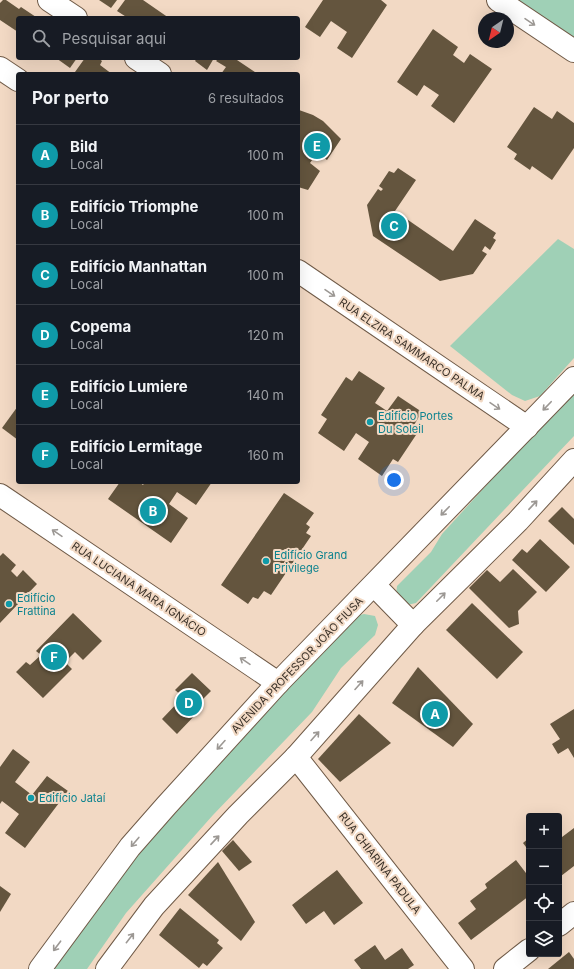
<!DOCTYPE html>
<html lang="pt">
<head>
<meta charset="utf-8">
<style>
  body { margin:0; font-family:Inter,sans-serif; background:#242831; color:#f1f3f6 }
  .controls { position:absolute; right:12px; bottom:12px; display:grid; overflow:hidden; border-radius:4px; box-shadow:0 4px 16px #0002 }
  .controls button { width:36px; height:36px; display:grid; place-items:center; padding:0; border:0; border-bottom:1px solid #363941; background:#171b24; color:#f1f3f6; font:20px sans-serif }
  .compass { position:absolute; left:478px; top:12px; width:36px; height:36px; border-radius:50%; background:#171b24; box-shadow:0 4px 16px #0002; rotate:215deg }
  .you { position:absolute; left:394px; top:480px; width:14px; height:14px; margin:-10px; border:3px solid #fff; border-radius:50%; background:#1a73e8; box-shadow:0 0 0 6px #1a73e833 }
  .badge { display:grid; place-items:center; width:26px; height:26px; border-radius:50%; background:#7c3aed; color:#fff; font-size:13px; font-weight:700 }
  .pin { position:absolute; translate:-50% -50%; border:2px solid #fff; box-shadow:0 1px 4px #0006 }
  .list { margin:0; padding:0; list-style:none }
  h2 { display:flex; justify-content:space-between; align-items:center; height:52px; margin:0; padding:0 16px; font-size:17px }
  h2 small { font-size:13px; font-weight:400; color:#9ea1a6 }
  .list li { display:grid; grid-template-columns:26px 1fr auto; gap:12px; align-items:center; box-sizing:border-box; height:60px; padding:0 16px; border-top:1px solid #363941 }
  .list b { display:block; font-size:15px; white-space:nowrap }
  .list p { margin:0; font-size:13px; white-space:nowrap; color:#9ea1a6 }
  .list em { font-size:13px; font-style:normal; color:#9ea1a6 }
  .icon { flex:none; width:22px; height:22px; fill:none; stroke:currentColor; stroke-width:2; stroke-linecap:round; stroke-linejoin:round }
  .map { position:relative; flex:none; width:574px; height:969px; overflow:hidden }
  .search { position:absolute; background:#171b24; box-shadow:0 4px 16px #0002; left:16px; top:16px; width:284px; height:44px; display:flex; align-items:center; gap:10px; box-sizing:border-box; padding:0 14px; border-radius:4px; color:#9ea1a6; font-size:15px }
  .panel { position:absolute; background:#171b24; box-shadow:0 4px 16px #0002; left:16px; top:72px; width:284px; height:412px; border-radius:4px }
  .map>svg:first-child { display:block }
  .green { fill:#9fd0b6 }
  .building { fill:#64553e }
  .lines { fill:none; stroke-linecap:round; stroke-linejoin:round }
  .minor-casing { stroke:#6f5a47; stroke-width:24 }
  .major-casing { stroke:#6f5a47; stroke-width:24 }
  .minor { stroke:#fff; stroke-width:22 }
  .major { stroke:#fff; stroke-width:22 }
  .oneway { stroke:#9c9894 }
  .culture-dot { fill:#0f9aa8; stroke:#f2d9c4; stroke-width:1.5 }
  .labels { text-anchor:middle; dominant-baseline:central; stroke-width:4; stroke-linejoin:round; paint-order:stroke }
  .street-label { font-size:11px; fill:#3a3128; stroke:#f2d9c4 }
  .culture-label { font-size:11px; fill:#0d838f; stroke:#f2d9c4; text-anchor:start }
</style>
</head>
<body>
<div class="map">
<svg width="574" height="969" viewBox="0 0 574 969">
  <rect width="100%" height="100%" fill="#f2d9c4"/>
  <g class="green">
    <polygon points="504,0 574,0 574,47"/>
    <polygon points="558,239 574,249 574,358 540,396 525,401 512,395 450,346"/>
    <polygon points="574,389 574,436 416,603 407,605 396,595 397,586 431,552 442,534"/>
    <polygon points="364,614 375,616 378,625 375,635 341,668 312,712 213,815 126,913 87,969 54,969 81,927 144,843 286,688 356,616"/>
  </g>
  <g class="building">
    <polygon points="3,0 6,0 19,9 21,7 36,17 35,18 18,18 18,32 0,20 0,3"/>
    <polygon points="99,0 117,0 111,8"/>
    <polygon points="125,0 143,0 169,18 134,18 132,16 130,18 128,18 117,11"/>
    <polygon points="323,0 381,0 387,5 352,58 337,48 347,32 331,21 320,37 305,27"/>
    <polygon points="433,29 458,47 453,55 464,63 470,54 492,69 454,123 431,106 439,95 424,85 417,96 397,82"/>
    <polygon points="56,58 77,58 70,68"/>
    <polygon points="85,58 98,58 102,61 100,65 112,74 79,74 75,72"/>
    <polygon points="197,58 214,58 207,70 195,61"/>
    <polygon points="219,58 234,58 258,74 221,74 226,67 216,61"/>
    <polygon points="534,107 552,119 557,111 574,123 574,148 552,180 532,166 530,170 514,159 517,154 507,147"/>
    <polygon points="299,110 313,115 323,121 341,139 327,160 317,153 310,163 320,171 308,190 298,187 298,112"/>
    <polygon points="398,168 416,180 395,211 453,251 475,219 496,233 493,238 496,240 490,250 485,246 482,251 487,254 473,274 440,281 373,236 367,205 378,189 381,191 383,189 379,186 389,171 394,173"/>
    <polygon points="359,371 385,388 375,403 387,411 398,396 422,412 414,425 420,429 398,462 393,459 382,476 358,459 369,442 356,433 344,451 318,433 327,419 321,415 346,377 352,381"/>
    <polygon points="18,406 18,440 2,428"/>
    <polygon points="120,482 139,482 143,485 145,482 212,482 196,505 177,492 169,504 188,518 171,543 108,499"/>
    <polygon points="284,493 314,513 306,524 310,527 306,533 311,536 271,595 264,591 258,599 253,597 248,604 221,585"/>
    <polygon points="562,507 574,519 574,545 548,521"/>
    <polygon points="540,539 570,567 546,592 512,560 522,549 527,553"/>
    <polygon points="3,553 16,565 11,571 17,577 23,570 37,584 0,623 0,556"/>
    <polygon points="513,569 537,592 518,611 519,624 509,628 469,588 487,570 500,582"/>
    <polygon points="472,603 523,652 497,679 446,630"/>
    <polygon points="73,613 102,641 83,660 75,652 65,662 72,669 43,698 16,672 26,662 30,665 41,655 36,651"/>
    <polygon points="418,667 473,724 453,747 392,703"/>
    <polygon points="192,673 211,691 194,708 198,712 177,734 162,719 183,697 175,690"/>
    <polygon points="574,709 574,758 568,748 558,754 552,744 560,739 550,724"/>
    <polygon points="359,714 391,743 340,782 318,759"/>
    <polygon points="13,749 30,762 15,782 32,795 47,776 68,791 25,848 5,833 19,814 2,801 0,804 0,767"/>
    <polygon points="574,828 574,866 561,876 559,873 559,833 562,837"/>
    <polygon points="529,838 529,851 523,843"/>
    <polygon points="233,840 252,862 239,871 222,851"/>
    <polygon points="516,860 529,877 529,896 471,940 458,923 476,909 470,901 487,888 485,884"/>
    <polygon points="218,862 255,922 241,941 188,895"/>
    <polygon points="337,870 363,903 334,925 324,911 306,924 292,905"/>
    <polygon points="0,886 11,894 0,912"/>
    <polygon points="180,908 219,940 217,943 223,948 207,966 203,963 199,968 159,935"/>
    <polygon points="375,945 385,960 402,948 414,965 408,969 361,969 354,960"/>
    <polygon points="569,952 574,959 574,969 548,969"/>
  </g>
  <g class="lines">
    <g class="minor-casing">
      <g id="minor">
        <polyline points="49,0 76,18"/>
        <polyline points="498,0 574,51"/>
        <polyline points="136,58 160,74"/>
        <polyline points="0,68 18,80"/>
        <polyline points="298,271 527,427"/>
        <polyline points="0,495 278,683"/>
        <polyline points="296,757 463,969"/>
        <polyline points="559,925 574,913"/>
        <polyline points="505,969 529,950"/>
      </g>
    </g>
    <g class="major-casing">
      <g id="major">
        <polyline points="374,585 413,625"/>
        <polyline points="40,969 130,847 166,806 278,683 574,378"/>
        <polyline points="107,969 154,906 238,815 296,757 413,625 518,521 574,460"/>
      </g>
    </g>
    <use href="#minor" class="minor"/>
    <use href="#major" class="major"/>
  </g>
  <defs><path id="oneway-shaft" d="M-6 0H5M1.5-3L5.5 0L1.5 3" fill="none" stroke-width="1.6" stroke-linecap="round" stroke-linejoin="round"/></defs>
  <g class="oneway">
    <use href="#oneway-shaft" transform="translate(530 22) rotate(34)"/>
    <use href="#oneway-shaft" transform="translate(330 293) rotate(34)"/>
    <use href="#oneway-shaft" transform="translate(495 406) rotate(34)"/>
    <use href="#oneway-shaft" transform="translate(547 406) rotate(134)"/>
    <use href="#oneway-shaft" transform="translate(533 505) rotate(-47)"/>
    <use href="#oneway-shaft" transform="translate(445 511) rotate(134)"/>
    <use href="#oneway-shaft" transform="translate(57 533) rotate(-146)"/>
    <use href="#oneway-shaft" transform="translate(441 597) rotate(-45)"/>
    <use href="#oneway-shaft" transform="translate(245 661) rotate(-146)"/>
    <use href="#oneway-shaft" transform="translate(359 685) rotate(-48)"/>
    <use href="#oneway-shaft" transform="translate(315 736) rotate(-48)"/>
    <use href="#oneway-shaft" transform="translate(221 745) rotate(132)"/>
    <use href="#oneway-shaft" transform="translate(215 840) rotate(-47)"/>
    <use href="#oneway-shaft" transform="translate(135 842) rotate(130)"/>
    <use href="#oneway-shaft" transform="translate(130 938) rotate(-52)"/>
    <use href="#oneway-shaft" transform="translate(57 946) rotate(127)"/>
  </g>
  <g class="culture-dot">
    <circle cx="370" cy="422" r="4"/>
    <circle cx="266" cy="561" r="4"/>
    <circle cx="9" cy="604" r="4"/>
    <circle cx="31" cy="798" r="4"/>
  </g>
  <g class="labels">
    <g class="street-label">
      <text transform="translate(412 349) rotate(34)">RUA ELZIRA SAMMARCO PALMA</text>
      <text transform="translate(139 589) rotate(34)">RUA LUCIANA MARA IGNÁCIO</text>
      <text transform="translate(297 665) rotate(-46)">AVENIDA PROFESSOR JOÃO FIUSA</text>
      <text transform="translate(380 863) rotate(52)">RUA CHIARINA PADULA</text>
    </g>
    <g class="culture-label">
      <text x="378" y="416">Edificio Portes<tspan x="378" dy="13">Du Soleil</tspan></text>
      <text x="274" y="555">Edifício Grand<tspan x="274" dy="13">Privilege</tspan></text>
      <text x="17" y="598">Edifício<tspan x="17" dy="13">Frattina</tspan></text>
      <text x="39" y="798">Edifício Jataí</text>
    </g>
  </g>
</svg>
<div class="controls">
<button>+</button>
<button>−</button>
<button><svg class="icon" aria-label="locate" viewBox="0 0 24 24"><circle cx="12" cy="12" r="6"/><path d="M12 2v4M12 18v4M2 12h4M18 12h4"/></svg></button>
<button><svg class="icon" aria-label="layers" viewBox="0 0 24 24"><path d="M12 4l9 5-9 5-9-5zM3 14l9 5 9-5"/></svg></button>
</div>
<svg class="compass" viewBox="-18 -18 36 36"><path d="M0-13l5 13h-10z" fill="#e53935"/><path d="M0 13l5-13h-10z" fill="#9ea1a6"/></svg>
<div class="you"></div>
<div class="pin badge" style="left:435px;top:714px;background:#0f9aa8">A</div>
<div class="pin badge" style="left:153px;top:511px;background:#0f9aa8">B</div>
<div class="pin badge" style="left:394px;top:226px;background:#0f9aa8">C</div>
<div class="pin badge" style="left:189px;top:703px;background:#0f9aa8">D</div>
<div class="pin badge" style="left:317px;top:146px;background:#0f9aa8">E</div>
<div class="pin badge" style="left:54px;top:657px;background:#0f9aa8">F</div>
<div class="search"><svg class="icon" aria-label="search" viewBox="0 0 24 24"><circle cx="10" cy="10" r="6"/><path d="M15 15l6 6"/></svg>Pesquisar aqui</div>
<section class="panel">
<h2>Por perto<small>6 resultados</small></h2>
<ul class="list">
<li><span class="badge" style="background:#0f9aa8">A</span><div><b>Bild</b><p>Local</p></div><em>100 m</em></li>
<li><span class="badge" style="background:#0f9aa8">B</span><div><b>Edifício Triomphe</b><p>Local</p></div><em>100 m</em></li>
<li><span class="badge" style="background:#0f9aa8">C</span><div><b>Edifício Manhattan</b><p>Local</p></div><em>100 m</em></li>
<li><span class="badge" style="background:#0f9aa8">D</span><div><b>Copema</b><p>Local</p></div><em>120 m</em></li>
<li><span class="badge" style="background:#0f9aa8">E</span><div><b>Edifício Lumiere</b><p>Local</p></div><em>140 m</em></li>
<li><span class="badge" style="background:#0f9aa8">F</span><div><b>Edifício Lermitage</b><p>Local</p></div><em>160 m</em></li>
</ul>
</section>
</div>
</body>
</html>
